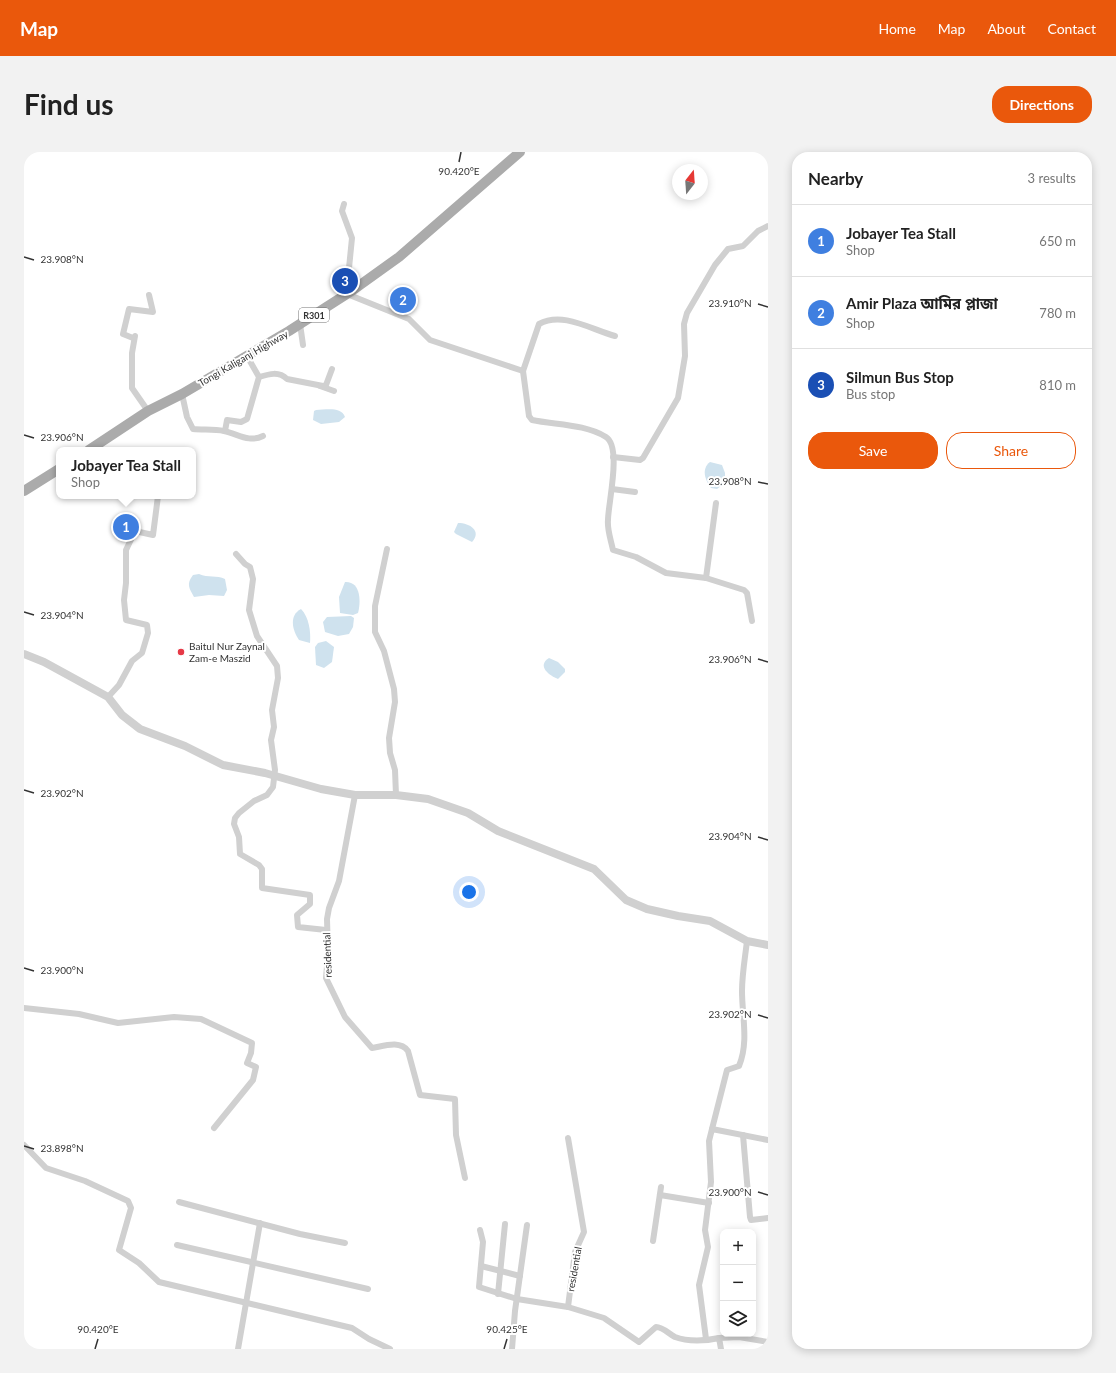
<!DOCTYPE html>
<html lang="en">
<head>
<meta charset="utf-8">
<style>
  body { margin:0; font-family:Lato,"Noto Sans Bengali",sans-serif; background:#f2f2f2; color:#222 }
  .controls { position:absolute; right:12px; bottom:12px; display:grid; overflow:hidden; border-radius:8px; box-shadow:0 2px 10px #0003 }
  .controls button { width:36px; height:36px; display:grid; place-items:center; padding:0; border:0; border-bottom:1px solid #e0e0e0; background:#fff; color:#222; font:20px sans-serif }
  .compass { position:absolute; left:648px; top:12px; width:36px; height:36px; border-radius:50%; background:#fff; box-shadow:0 2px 10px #0003; rotate:17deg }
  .you { position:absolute; left:445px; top:740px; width:14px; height:14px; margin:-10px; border:3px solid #fff; border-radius:50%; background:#1a73e8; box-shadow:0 0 0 6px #1a73e833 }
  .badge { display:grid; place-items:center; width:26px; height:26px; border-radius:50%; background:#ea580c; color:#fff; font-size:13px; font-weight:700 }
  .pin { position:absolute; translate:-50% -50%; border:2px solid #fff; box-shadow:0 1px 4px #0006 }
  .popup { position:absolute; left:32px; top:295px; width:140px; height:52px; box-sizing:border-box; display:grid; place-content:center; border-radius:8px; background:#fff; filter:drop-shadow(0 1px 3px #0005); font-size:13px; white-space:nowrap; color:#767676 }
  .popup b { font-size:15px; color:#222 }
  .popup::after { content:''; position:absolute; left:50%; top:100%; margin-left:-8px; border:8px solid transparent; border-top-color:#fff }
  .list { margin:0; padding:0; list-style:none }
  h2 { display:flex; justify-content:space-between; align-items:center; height:52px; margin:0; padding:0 16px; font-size:17px }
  h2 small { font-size:13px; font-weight:400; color:#767676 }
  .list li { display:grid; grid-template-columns:26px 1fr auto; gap:12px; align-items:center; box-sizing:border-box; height:72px; padding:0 16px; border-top:1px solid #e0e0e0 }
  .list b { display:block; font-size:15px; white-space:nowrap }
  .list p { margin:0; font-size:13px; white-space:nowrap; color:#767676 }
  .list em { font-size:13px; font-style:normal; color:#767676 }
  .actions { display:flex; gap:8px; padding:12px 16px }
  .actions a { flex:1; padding:9px 0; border:1px solid #ea580c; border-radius:16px; text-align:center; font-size:14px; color:#ea580c }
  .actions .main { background:#ea580c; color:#fff }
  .icon { flex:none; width:22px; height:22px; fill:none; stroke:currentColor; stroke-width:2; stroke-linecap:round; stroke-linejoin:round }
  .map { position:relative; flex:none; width:744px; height:1197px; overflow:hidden; border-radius:16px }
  header { display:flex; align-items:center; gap:24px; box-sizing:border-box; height:56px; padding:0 20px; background:#ea580c; color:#fff }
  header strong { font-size:19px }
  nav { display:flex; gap:22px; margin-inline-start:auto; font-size:14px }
  .intro { display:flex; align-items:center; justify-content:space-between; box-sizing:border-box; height:96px; padding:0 24px }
  h1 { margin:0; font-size:28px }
  .button { padding:10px 18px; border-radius:16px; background:#ea580c; color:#fff; font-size:14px; font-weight:700 }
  main { display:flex; gap:24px; padding:0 24px }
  aside { flex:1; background:#fff; border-radius:16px; box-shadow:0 2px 10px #0003 }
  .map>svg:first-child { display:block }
  .water { fill:#cfe2ee }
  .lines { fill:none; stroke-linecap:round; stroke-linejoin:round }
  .minor { stroke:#d0d0d0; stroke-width:6 }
  .tertiary { stroke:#d0d0d0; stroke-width:8 }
  .primary { stroke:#ababab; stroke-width:10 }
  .ticks { fill:none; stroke:#333; stroke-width:1.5 }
  .poi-dot { fill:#e63946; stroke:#fff; stroke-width:1.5 }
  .labels { text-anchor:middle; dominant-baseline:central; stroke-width:4; stroke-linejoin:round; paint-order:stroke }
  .shield { fill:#fff; stroke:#707070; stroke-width:1 }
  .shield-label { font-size:9px; font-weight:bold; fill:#333 }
  .street-label { font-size:10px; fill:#333; stroke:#fff }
  .poi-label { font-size:10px; fill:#333; stroke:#fff; text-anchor:start }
  .ticks-label { font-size:10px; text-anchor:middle; fill:#333; stroke:#fff; stroke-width:4; stroke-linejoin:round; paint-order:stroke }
</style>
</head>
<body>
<header>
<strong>Map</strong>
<nav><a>Home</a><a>Map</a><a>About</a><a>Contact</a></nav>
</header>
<div class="intro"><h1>Find us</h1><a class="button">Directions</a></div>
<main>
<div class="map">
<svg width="744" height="1197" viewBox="0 0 744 1197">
  <rect width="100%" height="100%" fill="#fff"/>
  <g class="water">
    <path d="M292,258C301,258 317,254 321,265L315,270L297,272L289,268L290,259Z"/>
    <path d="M686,310L698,313L701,321V331L693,337L687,336C681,328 677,317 686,310Z"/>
    <path d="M434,371C446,371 458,379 448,390L432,382L430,380Z"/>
    <path d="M175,422C184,426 193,423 201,427L203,438L200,444L185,443L170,445C165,436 162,432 169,423Z"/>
    <path d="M321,430C337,429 337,450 334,461L329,463L316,461L315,445Z"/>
    <path d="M277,457C285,465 287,480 286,491L275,488C268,478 265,463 277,457Z"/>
    <polygon points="327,464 330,466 329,475 325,482 314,484 301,480 299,470 303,465"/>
    <polygon points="302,489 310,495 308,510 300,516 292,513 291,495 294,491"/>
    <path d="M525,506L534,510L541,517V520L534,527C526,524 512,514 525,506Z"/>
  </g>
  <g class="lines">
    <g class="minor">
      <polyline points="320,52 318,59 328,86 325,116 329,138"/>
      <path d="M323,142L385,167L406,188L499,219L515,172C539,159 568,178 591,184"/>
      <polyline points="276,172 279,193"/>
      <polyline points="111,184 108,201 108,236 124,259"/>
      <polyline points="109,186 99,182 105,157 129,160 125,143"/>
      <path d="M499,219L505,264L508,268C532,273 561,272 582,285C598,295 584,352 584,368C583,378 587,388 589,398L612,405L642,421L682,426L720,438L723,441L728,469"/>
      <path d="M235,225C245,222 255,219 263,227L299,234L302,233L308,217"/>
      <polyline points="296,234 310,239"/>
      <path d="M158,242L163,265L169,277C179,278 190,277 200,279C214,282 225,291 239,284"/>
      <polyline points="201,279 203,268 217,270 223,267 235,225 223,204"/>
      <polyline points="589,305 616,308 619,306 654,246 661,204 660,172 663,161 691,113 704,97 719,94 734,79 744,74"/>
      <polyline points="588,337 611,340"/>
      <polyline points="363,397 351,454 351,480 360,499 370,537 371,550 365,586 366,601 371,618 372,643"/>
      <polyline points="212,402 221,412 226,415 229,427 225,458 233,484 253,514 254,526 248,558 250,575 247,588 251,618 249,635 243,643 230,649 215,661 211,666 210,672 215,685 216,702 235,713 238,717 238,736 286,743 286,752 273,763 274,775 302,778"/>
      <polyline points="682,426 692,351"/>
      <polyline points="84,545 95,533 108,509 118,501 124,481 123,473 102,468 100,448 102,431 102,398 111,379 129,383 134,344"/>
      <path d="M331,643L315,729L305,756L303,767L304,802L302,826L321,865L348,896C360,894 376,888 384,899L396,943L431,947L432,983L441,1026"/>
      <polyline points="0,856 55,862 94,871 150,865 177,867 228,891 227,901 223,911 232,915 229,928 190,976"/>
      <path d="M688,977L703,918L715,914C725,890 718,864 718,839C718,823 721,806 723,789"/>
      <polyline points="719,983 726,1065 727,1068 744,1066"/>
      <polyline points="544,986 560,1080 551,1100 544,1155"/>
      <polyline points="0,993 22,1016 61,1029 104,1049 107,1056 95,1098 115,1111 135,1130 328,1176 345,1187 366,1197"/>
      <polyline points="636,1043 685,1051"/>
      <polyline points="155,1050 276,1082 321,1091"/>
      <path d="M456,1078L459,1090L455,1135L493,1147L544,1155L580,1166L615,1190L632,1175C639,1175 645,1182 651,1185C664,1190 682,1189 695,1186L697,1197"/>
      <polyline points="629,1089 637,1035"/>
      <polyline points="153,1093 344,1137"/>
      <polyline points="457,1114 496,1124"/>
      <polyline points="474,1142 481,1072"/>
      <polyline points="695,1186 715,1185 744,1190"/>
      <polyline points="682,1187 675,1133 684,1095 681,1078 687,1030 685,989 688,977 744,988"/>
      <polyline points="214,1197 236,1071"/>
      <polyline points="488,1197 491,1159 503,1073"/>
    </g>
    <polyline class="tertiary" points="0,502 20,510 84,545 98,563 116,577 161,594 199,613 241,621 297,637 331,643 372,643 404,647 444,661 474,679 570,717 602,748 623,757 654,764 686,769 723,789 744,793"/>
    <g class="primary">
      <polyline points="65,298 124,259 158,242 265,179 329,138 375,105 496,0"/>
      <polyline points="0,339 35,317"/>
    </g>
  </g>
  <path class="ticks" d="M435,10L437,0M0,105L10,108M734,152L744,155M0,283L10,286M734,330L744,332M0,460L10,463M734,507L744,510M0,638L10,641M734,685L744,688M0,816L10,819M734,863L744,866M0,994L10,997M734,1040L744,1043M71,1197L74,1187M480,1197L483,1187"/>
  <circle class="poi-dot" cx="157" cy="500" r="4"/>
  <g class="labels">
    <rect class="shield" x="275" y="156" width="30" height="14" rx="3"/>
    <g class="shield-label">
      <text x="290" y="163">R301</text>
    </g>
    <g class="street-label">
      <text transform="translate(219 206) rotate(-30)">Tongi Kaliganj Highway</text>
      <text transform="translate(303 803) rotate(-92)">residential</text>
      <text transform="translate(550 1117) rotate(-80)">residential</text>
    </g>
    <g class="poi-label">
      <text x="165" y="494">Baitul Nur Zaynal<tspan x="165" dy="12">Zam-e Maszid</tspan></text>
    </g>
  </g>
  <g class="ticks-label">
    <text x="435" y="23">90.420°E</text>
    <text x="38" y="111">23.908°N</text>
    <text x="706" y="155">23.910°N</text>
    <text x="38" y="289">23.906°N</text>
    <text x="706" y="333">23.908°N</text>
    <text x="38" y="467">23.904°N</text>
    <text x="706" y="511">23.906°N</text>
    <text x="38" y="645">23.902°N</text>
    <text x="706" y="688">23.904°N</text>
    <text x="38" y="822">23.900°N</text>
    <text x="706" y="866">23.902°N</text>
    <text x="38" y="1000">23.898°N</text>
    <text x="706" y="1044">23.900°N</text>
    <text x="74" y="1181">90.420°E</text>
    <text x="483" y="1181">90.425°E</text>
  </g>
</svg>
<div class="controls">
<button>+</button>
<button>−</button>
<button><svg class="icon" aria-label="layers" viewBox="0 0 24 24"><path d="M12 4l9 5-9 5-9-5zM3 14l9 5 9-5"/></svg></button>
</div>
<svg class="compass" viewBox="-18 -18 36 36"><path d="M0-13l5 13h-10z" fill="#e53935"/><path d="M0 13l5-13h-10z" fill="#767676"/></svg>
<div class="you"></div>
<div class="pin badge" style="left:102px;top:375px;background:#3f7fe0">1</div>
<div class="popup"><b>Jobayer Tea Stall</b>Shop</div>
<div class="pin badge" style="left:379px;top:148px;background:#3f7fe0">2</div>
<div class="pin badge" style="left:321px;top:129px;background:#1a4fb4">3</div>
</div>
<aside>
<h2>Nearby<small>3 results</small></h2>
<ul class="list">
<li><span class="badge" style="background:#3f7fe0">1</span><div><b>Jobayer Tea Stall</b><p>Shop</p></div><em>650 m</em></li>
<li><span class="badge" style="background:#3f7fe0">2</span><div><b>Amir Plaza আমির প্লাজা</b><p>Shop</p></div><em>780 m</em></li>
<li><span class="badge" style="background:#1a4fb4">3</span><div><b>Silmun Bus Stop</b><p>Bus stop</p></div><em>810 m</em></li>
</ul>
<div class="actions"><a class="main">Save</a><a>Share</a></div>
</aside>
</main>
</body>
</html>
